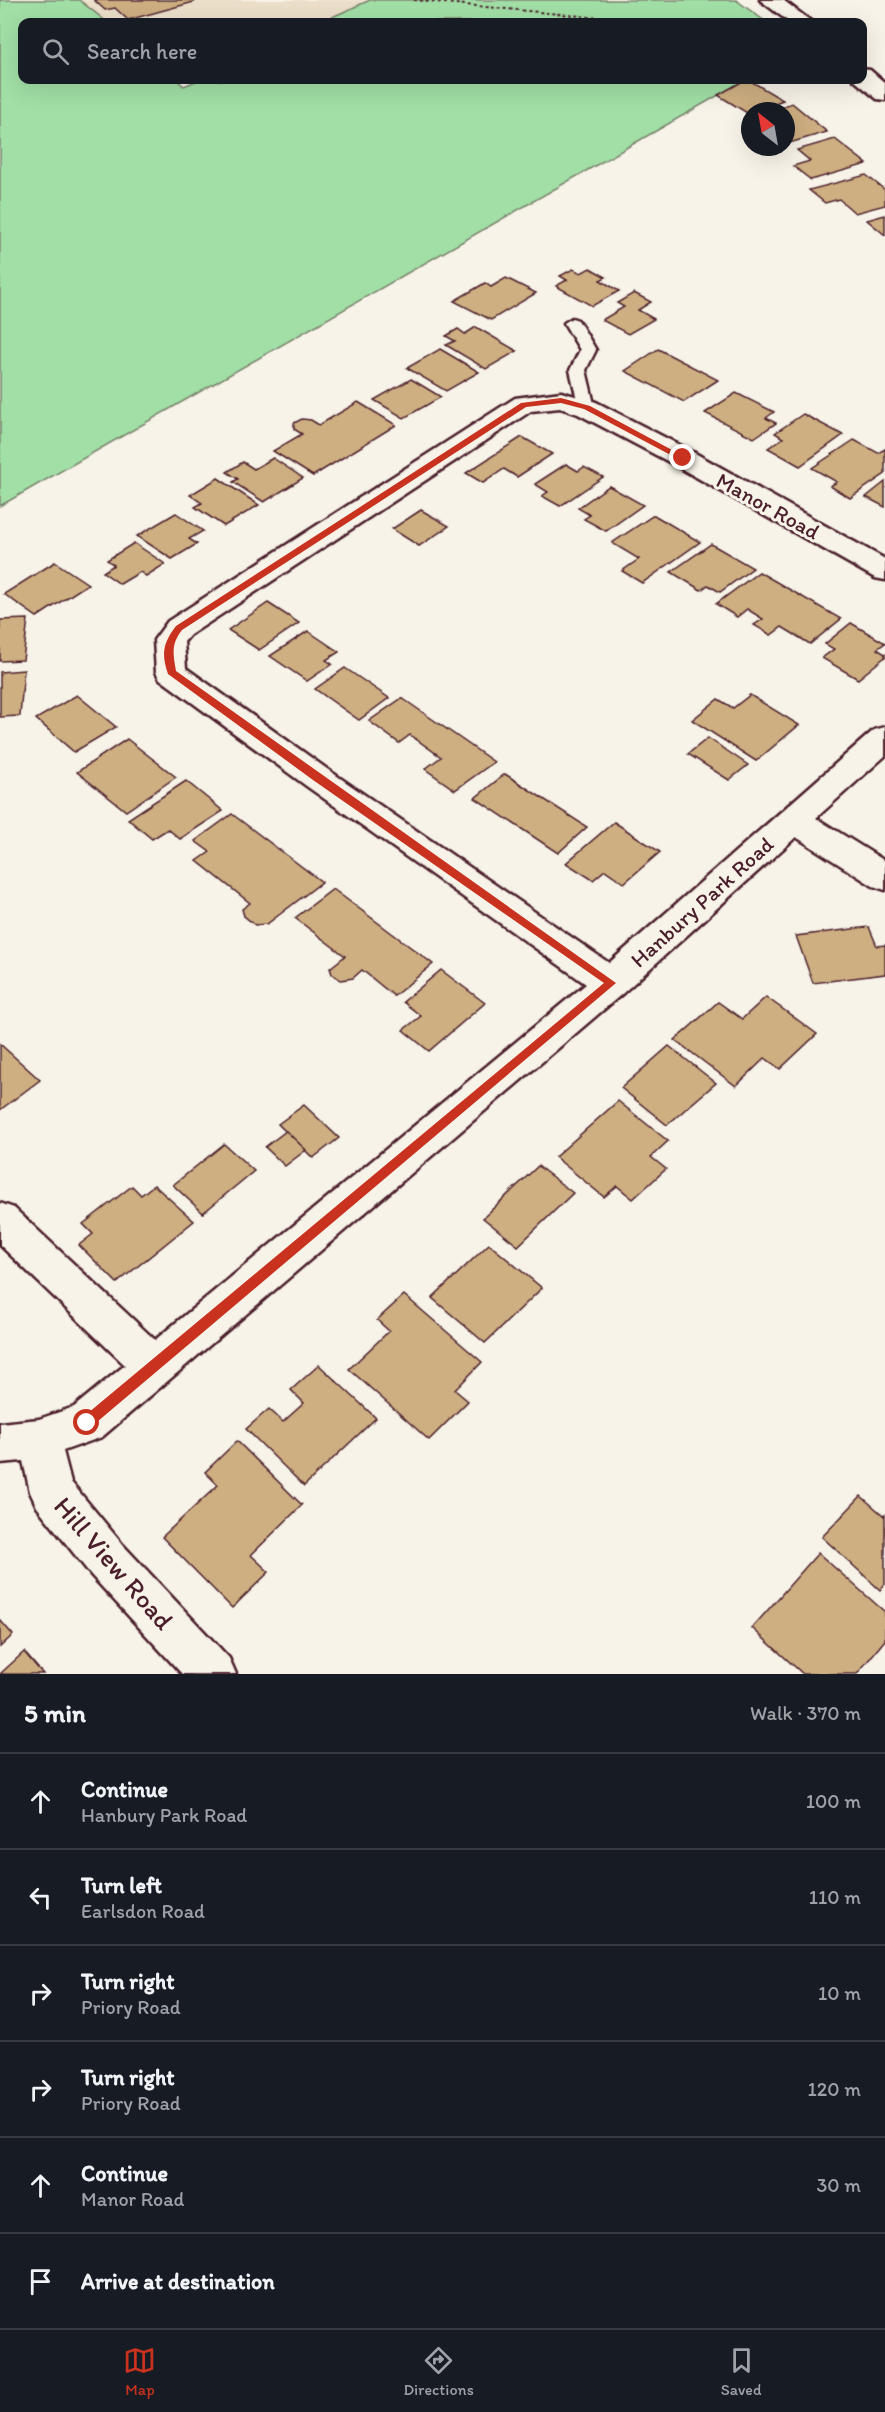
<!DOCTYPE html>
<html lang="en">
<head>
<meta charset="utf-8">
<style>
  body { margin:0; font-family:Itim,sans-serif; background:#20242c; color:#f1f3f6 }
  .compass { position:absolute; left:741px; top:102px; width:54px; height:54px; border-radius:50%; background:#171b24; box-shadow:0 6px 24px #0002; rotate:329deg }
  .stop { position:absolute; width:18px; height:18px; margin:-14px; border:4px solid #c8321e; border-radius:50%; background:#fff }
  .stop.end { background:#c8321e; border-color:#fff; box-shadow:0 2px 6px #0008 }
  .list { margin:0; padding:0; list-style:none }
  h2 { display:flex; justify-content:space-between; align-items:center; height:78px; margin:0; padding:0 24px; font-size:26px }
  h2 small { font-size:20px; font-weight:400; color:#9ea1a6 }
  .list li { display:grid; grid-template-columns:39px 1fr auto; gap:18px; align-items:center; box-sizing:border-box; height:96px; padding:0 24px; border-top:2px solid #363941 }
  .list b { display:block; font-size:22px; white-space:nowrap }
  .list p { margin:0; font-size:20px; white-space:nowrap; color:#9ea1a6 }
  .list em { font-size:20px; font-style:normal; color:#9ea1a6 }
  .icon { flex:none; width:33px; height:33px; fill:none; stroke:currentColor; stroke-width:2; stroke-linecap:round; stroke-linejoin:round }
  .map { position:relative; flex:none; width:885px; height:1674px; overflow:hidden }
  .search { position:absolute; background:#171b24; box-shadow:0 6px 24px #0002; left:18px; right:18px; top:18px; height:66px; display:flex; align-items:center; gap:15px; box-sizing:border-box; padding:0 21px; border-radius:12px; color:#9ea1a6; font-size:22px }
  .sheet { height:654px; background:#171b24 }
  nav { display:flex; justify-content:space-around; align-items:center; box-sizing:border-box; height:84px; border-top:2px solid #363941; background:#171b24; font-size:16px; color:#9ea1a6 }
  nav a { display:grid; justify-items:center; gap:3px }
  nav .on { color:#c8321e }
  .map>svg:first-child { display:block }
  .built { fill:#ebdfc9 }
  .green { fill:#a1dfa6; stroke:#767f68; stroke-width:1.5 }
  .building { fill:#ceaf82; stroke:#4a1f2b; stroke-width:1.5 }
  .lines { fill:none; stroke-linecap:round; stroke-linejoin:round }
  .service-casing { stroke:#4a1f2b; stroke-width:5 }
  .minor-casing { stroke:#4a1f2b; stroke-width:5 }
  .secondary-casing { stroke:#4a1f2b; stroke-width:5 }
  .path { stroke:#4a1f2b; stroke-width:2; stroke-dasharray:3 3; stroke-linecap:butt }
  .service { fill:#f7f3e8; fill-rule:evenodd }
  .minor { fill:#f7f3e8; fill-rule:evenodd }
  .secondary { fill:#f7f3e8; fill-rule:evenodd }
  .route { fill:#c8321e }
  .labels { text-anchor:middle; dominant-baseline:central; stroke-width:6; stroke-linejoin:round; paint-order:stroke }
  .street-label { font-size:22px; fill:#4a1f2b; stroke:#f7f3e8 }
  .near-street-label { font-size:27px; fill:#4a1f2b; stroke:#f7f3e8 }
</style>
</head>
<body>
<div class="map">
<svg width="885" height="1674" viewBox="0 0 885 1674">
  <rect width="100%" height="100%" fill="#f7f3e8"/>
  <filter id="ink" filterUnits="userSpaceOnUse"><feTurbulence type="fractalNoise" baseFrequency=".0167" numOctaves="2"/><feDisplacementMap in="SourceGraphic" scale="12" xChannelSelector="R" yChannelSelector="G"/><feConvolveMatrix kernelMatrix="1 2 1 2 8 2 1 2 1" color-interpolation-filters="sRGB"/></filter>
  <g filter="url(#ink)">
    <polygon class="built" points="79,0 370,0 321,22 107,22"/>
    <g class="green">
      <polygon points="0,0 79,0 107,22 22,22 22,80 177,80 184,86 198,80 745,80 0,506"/>
      <polygon points="370,0 736,0 766,22 321,22"/>
    </g>
    <g class="building">
      <polygon points="94,0 191,0 194,2 128,20 115,8 105,10"/>
      <polygon points="745,80 749,80 783,100 747,113 718,95"/>
      <polygon points="792,103 827,132 786,144 786,111 770,111"/>
      <polygon points="835,139 867,164 811,180 793,166 810,161 797,150"/>
      <polygon points="866,175 885,190 885,205 855,213 839,199 825,203 809,190"/>
      <polygon points="885,215 885,235 867,220"/>
      <polygon points="590,268 606,277 600,280 619,291 592,306 556,286 567,280 560,276 573,269 581,273"/>
      <polygon points="506,278 536,293 491,320 454,301 485,283 491,287"/>
      <polygon points="634,293 651,302 638,310 654,319 628,334 602,320 624,307 617,303"/>
      <polygon points="476,327 517,351 486,369 446,345 455,341 446,336 458,329 465,334"/>
      <polygon points="440,349 479,372 446,391 407,368"/>
      <polygon points="658,349 718,380 684,402 625,371"/>
      <polygon points="411,379 441,397 404,418 374,400"/>
      <polygon points="736,393 774,412 766,418 776,423 754,438 705,413"/>
      <polygon points="358,402 396,425 313,476 273,451 302,434 294,429 294,423 302,419 311,420 319,425"/>
      <polygon points="803,414 843,435 800,466 768,448 783,438 775,433"/>
      <polygon points="522,437 552,454 517,477 504,469 483,483 466,473"/>
      <polygon points="854,440 878,453 885,449 885,474 850,498 830,486 837,482 812,468"/>
      <polygon points="273,458 303,478 264,502 233,482 238,479 227,472 243,462 254,469"/>
      <polygon points="566,464 578,471 584,467 603,477 560,506 542,496 548,492 535,484"/>
      <polygon points="218,478 259,505 224,526 195,507 202,503 190,495"/>
      <polygon points="885,482 885,507 866,497"/>
      <polygon points="609,486 643,505 606,531 584,519 590,515 578,508"/>
      <polygon points="421,510 449,526 419,546 392,529"/>
      <polygon points="176,513 203,531 189,539 197,544 172,559 137,536"/>
      <polygon points="654,515 700,542 642,583 622,571 639,559 612,543"/>
      <polygon points="134,543 165,564 146,576 140,572 120,584 103,572 114,565 107,560"/>
      <polygon points="711,544 753,568 720,592 708,585 701,590 671,572"/>
      <polygon points="55,562 88,584 37,617 4,594"/>
      <polygon points="759,572 841,619 810,644 782,627 771,635 754,625 763,619 747,609 737,617 716,604"/>
      <polygon points="268,603 299,623 259,650 228,630"/>
      <polygon points="28,619 23,660 0,661 0,620"/>
      <polygon points="851,623 885,643 877,649 885,654 885,657 858,679 822,658 834,649 825,644"/>
      <polygon points="308,631 339,652 326,660 332,664 307,681 270,656"/>
      <polygon points="345,668 389,698 359,720 315,689"/>
      <polygon points="24,670 20,716 0,717 0,672"/>
      <polygon points="77,695 116,727 74,752 36,719"/>
      <polygon points="750,695 799,725 756,761 692,720 718,699 733,708"/>
      <polygon points="402,698 494,762 455,790 425,769 441,757 410,735 399,743 369,721"/>
      <polygon points="708,738 748,765 729,780 688,754"/>
      <polygon points="127,739 176,777 126,811 77,772"/>
      <polygon points="505,774 587,827 558,853 475,798"/>
      <polygon points="186,781 223,811 180,839 168,829 152,839 128,819"/>
      <polygon points="232,814 322,882 267,924 255,925 244,916 242,909 250,903 197,861 210,852 195,841"/>
      <polygon points="614,822 660,852 624,883 605,870 593,880 566,863"/>
      <polygon points="333,889 433,964 394,996 362,970 353,978 341,980 332,974 330,968 345,956 295,918"/>
      <polygon points="869,927 877,946 885,945 885,974 813,983 796,936"/>
      <polygon points="441,970 485,1003 429,1051 403,1030 421,1016 403,1002"/>
      <polygon points="766,997 817,1034 780,1069 765,1058 736,1086 675,1040 718,1002 742,1019"/>
      <polygon points="0,1044 40,1080 0,1110"/>
      <polygon points="669,1046 716,1083 667,1125 621,1088"/>
      <polygon points="618,1101 668,1141 651,1157 666,1169 633,1199 617,1186 604,1197 555,1157"/>
      <polygon points="304,1105 339,1138 313,1158 278,1124"/>
      <polygon points="286,1131 306,1150 285,1166 265,1147"/>
      <polygon points="224,1144 254,1171 203,1213 173,1185"/>
      <polygon points="538,1166 573,1193 518,1246 483,1218"/>
      <polygon points="154,1185 194,1221 117,1283 79,1245 93,1234 83,1224 132,1186 141,1195"/>
      <polygon points="489,1244 542,1288 485,1343 432,1298"/>
      <polygon points="404,1295 482,1362 455,1390 468,1401 429,1440 349,1369 389,1331 377,1320"/>
      <polygon points="319,1365 376,1418 304,1486 246,1429 269,1409 283,1422 304,1403 291,1390"/>
      <polygon points="237,1441 302,1505 251,1555 269,1572 232,1608 162,1537 218,1485 205,1472"/>
      <polygon points="861,1496 884,1516 885,1515 885,1584 880,1590 822,1537"/>
      <polygon points="818,1553 885,1612 885,1640 857,1674 803,1674 752,1628"/>
      <polygon points="0,1620 13,1635 0,1647"/>
      <polygon points="24,1652 43,1674 0,1674"/>
    </g>
    <g class="lines">
      <g class="service-casing">
        <polygon id="service" points="572,318 578,320 596,350 586,370 595,408 587,413 579,408 570,370 580,350 564,323"/>
      </g>
      <g class="minor-casing">
        <polygon id="minor" points="561,392 596,402 693,452 885,559 885,580 875,578 673,464 578,414 560,408 531,411 190,635 184,642 186,668 327,769 609,963 874,730 885,727 885,756 816,818 885,861 885,890 873,886 796,837 623,993 102,1437 63,1451 71,1482 123,1545 229,1658 236,1674 182,1674 91,1575 37,1507 30,1492 23,1461 0,1463 0,1423 39,1419 74,1407 125,1365 0,1245 0,1203 14,1208 155,1340 586,984 305,785 160,679 156,672 154,640 168,621 515,398"/>
      </g>
      <g class="secondary-casing">
        <g id="secondary">
          <polygon points="760,0 783,0 812,22 789,22"/>
          <polygon points="862,69 870,70 885,83 885,100 877,99 854,80 862,80"/>
        </g>
      </g>
      <polyline class="path" points="414,0 642,22"/>
      <use href="#service" class="service"/>
      <use href="#minor" class="minor"/>
      <use href="#secondary" class="secondary"/>
    </g>
  </g>
  <path class="route" d="M561,398L590,406L687,458L680,460L584,409L561,403L526,407L182,630C171,644 173,654 176,671L616,983L91,1427H82L80,1423L82,1418L604,983L313,780L168,674C161,654 163,643 176,626L521,403Z"/>
  <g class="labels">
    <g class="street-label">
      <text transform="translate(768 506) rotate(29)">Manor Road</text>
      <text transform="translate(702 902) rotate(-42)">Hanbury Park Road</text>
    </g>
    <g class="near-street-label">
      <text transform="translate(114 1563) rotate(49)">Hill View Road</text>
    </g>
  </g>
</svg>
<svg class="compass" viewBox="-18 -18 36 36"><path d="M0-13l5 13h-10z" fill="#e53935"/><path d="M0 13l5-13h-10z" fill="#9ea1a6"/></svg>
<div class="stop" style="left:87px;top:1423px"></div>
<div class="stop end" style="left:683px;top:458px"></div>
<div class="search"><svg class="icon" aria-label="search" viewBox="0 0 24 24"><circle cx="10" cy="10" r="6"/><path d="M15 15l6 6"/></svg>Search here</div>
</div>
<section class="sheet">
<h2>5 min<small>Walk · 370 m</small></h2>
<ul class="list">
<li><svg class="icon" aria-label="ahead" viewBox="0 0 24 24"><path d="M12 20V5M6 11l6-6 6 6"/></svg><div><b>Continue</b><p>Hanbury Park Road</p></div><em>100 m</em></li>
<li><svg class="icon" aria-label="left" viewBox="0 0 24 24"><path d="M17 20v-9H6M10 6l-5 5 5 5"/></svg><div><b>Turn left</b><p>Earlsdon Road</p></div><em>110 m</em></li>
<li><svg class="icon" aria-label="right" viewBox="0 0 24 24"><path d="M7 20v-9h11M14 6l5 5-5 5"/></svg><div><b>Turn right</b><p>Priory Road</p></div><em>10 m</em></li>
<li><svg class="icon" aria-label="right" viewBox="0 0 24 24"><path d="M7 20v-9h11M14 6l5 5-5 5"/></svg><div><b>Turn right</b><p>Priory Road</p></div><em>120 m</em></li>
<li><svg class="icon" aria-label="ahead" viewBox="0 0 24 24"><path d="M12 20V5M6 11l6-6 6 6"/></svg><div><b>Continue</b><p>Manor Road</p></div><em>30 m</em></li>
<li><svg class="icon" aria-label="arrive" viewBox="0 0 24 24"><path d="M6 21V4h12l-3 4 3 4H6"/></svg><div><b>Arrive at destination</b></div></li>
</ul>
</section>
<nav>
<a class="on"><svg class="icon" aria-label="map" viewBox="0 0 24 24"><path d="M3 6l6-2 6 2 6-2v14l-6 2-6-2-6 2zM9 4v14M15 6v14"/></svg>Map</a>
<a><svg class="icon" aria-label="directions" viewBox="0 0 24 24"><path d="M12 3l9 9-9 9-9-9zM9 14v-3h6M13 9l2 2-2 2"/></svg>Directions</a>
<a><svg class="icon" aria-label="saved" viewBox="0 0 24 24"><path d="M7 4h10v16l-5-4-5 4z"/></svg>Saved</a>
</nav>
</body>
</html>
